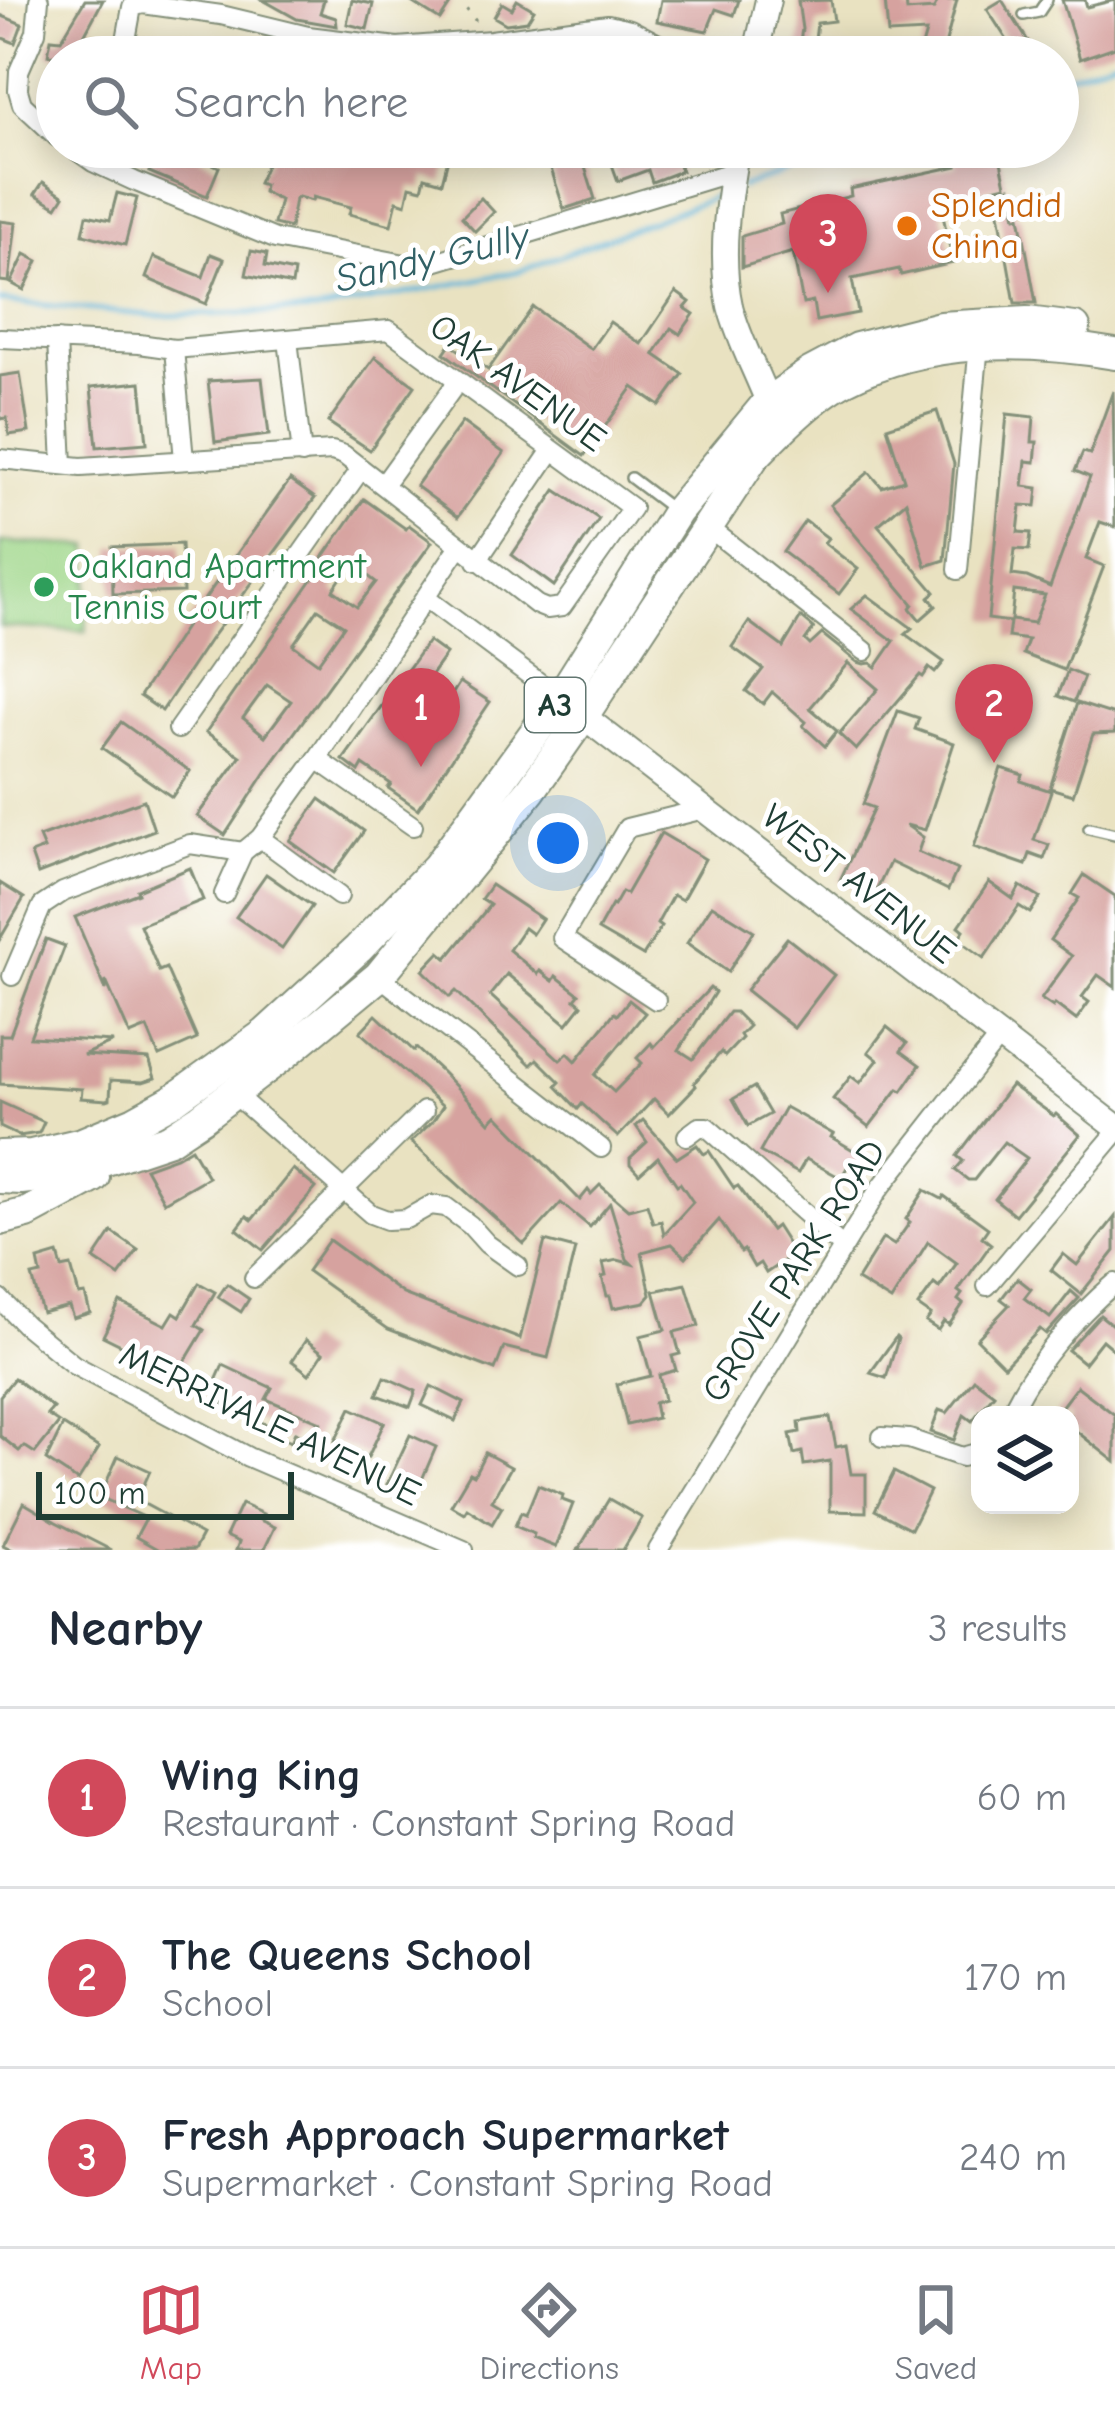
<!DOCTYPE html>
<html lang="en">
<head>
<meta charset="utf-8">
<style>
  body { margin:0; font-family:"Comic Neue",sans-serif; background:#f6f6f7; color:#1f2937 }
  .controls { position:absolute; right:36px; bottom:36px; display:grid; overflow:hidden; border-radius:24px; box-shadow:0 6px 30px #0003 }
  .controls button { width:108px; height:108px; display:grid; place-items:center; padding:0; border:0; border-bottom:3px solid #e0e1e3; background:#fff; color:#1f2937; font:60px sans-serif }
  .scale { position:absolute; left:36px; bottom:30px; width:258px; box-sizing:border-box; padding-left:12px; border:6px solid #1f3d34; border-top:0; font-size:33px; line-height:42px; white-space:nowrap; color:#1f3d34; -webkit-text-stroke:9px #fff; paint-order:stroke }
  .you { position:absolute; left:558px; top:843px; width:42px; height:42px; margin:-30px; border:9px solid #fff; border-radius:50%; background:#1a73e8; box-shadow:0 0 0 18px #1a73e833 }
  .badge { display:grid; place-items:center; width:78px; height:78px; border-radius:50%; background:#d1495b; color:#fff; font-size:39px; font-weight:700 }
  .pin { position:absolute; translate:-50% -99px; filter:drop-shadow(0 3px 6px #0008) }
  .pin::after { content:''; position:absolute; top:63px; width:42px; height:36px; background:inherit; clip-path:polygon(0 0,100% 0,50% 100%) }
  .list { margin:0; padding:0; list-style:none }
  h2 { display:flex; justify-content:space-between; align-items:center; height:156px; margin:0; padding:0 48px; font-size:51px }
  h2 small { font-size:39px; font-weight:400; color:#747a83 }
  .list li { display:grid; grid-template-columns:78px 1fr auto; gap:36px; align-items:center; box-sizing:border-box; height:180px; padding:0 48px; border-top:3px solid #e0e1e3 }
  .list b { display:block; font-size:45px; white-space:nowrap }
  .list p { margin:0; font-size:39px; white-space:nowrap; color:#747a83 }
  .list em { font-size:39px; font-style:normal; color:#747a83 }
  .icon { flex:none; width:66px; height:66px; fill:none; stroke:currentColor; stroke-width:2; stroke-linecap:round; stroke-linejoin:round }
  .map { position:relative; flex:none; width:1115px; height:1550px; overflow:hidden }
  .search { position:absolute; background:#fff; box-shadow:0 6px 30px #0003; left:36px; right:36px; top:36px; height:132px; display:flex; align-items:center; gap:30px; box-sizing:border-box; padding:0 42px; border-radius:66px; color:#747a83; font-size:45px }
  .sheet { height:696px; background:#fff }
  nav { display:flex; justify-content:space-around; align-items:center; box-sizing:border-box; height:168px; border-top:3px solid #e0e1e3; background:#fff; font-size:33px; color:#747a83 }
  nav a { display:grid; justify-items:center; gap:6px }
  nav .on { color:#d1495b }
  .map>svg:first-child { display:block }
  .green { fill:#9ed688; stroke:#5e8a5e; stroke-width:3 }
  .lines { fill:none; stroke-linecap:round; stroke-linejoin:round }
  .stream { stroke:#5db5da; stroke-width:4.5 }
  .building { fill:#d6a29f; fill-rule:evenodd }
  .service-casing { stroke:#84907a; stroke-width:14 }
  .minor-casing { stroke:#84907a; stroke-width:22 }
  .tertiary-casing { stroke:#84907a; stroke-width:28 }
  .primary-casing { stroke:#84907a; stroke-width:34 }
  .path { stroke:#84907a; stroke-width:3; stroke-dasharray:3 9; stroke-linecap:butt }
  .service { stroke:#fff; stroke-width:9 }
  .minor { stroke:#fff; stroke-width:18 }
  .tertiary { stroke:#fff; stroke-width:24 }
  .primary { stroke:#fff; stroke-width:30 }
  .food-dot { fill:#e8710a; stroke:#fff; stroke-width:4.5 }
  .leisure-dot { fill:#2e9e5b; stroke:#fff; stroke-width:4.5 }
  .labels { text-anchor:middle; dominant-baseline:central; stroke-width:10; stroke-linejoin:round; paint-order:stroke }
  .shield { fill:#fff; stroke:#627771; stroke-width:3 }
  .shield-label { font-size:33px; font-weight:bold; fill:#1f3d34 }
  .food-label { font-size:36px; fill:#c56008; stroke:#fff; text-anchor:start }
  .street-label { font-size:36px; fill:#1f3d34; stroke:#fff }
  .leisure-label { font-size:36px; fill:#27864d; stroke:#fff; text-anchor:start }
  .water-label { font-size:39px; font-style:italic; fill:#326166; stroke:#fff }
</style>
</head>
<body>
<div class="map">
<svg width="1115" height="1550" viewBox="0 0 1115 1550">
  <rect width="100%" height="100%" fill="#fff"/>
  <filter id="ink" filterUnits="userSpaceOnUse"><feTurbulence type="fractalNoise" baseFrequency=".00833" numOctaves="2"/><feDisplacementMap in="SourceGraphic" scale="24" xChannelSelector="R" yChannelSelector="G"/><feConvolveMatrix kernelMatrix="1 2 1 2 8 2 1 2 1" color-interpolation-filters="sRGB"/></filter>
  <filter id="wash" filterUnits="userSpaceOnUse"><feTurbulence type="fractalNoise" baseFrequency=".004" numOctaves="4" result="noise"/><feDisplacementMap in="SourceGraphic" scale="48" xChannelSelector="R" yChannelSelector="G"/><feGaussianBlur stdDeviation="2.7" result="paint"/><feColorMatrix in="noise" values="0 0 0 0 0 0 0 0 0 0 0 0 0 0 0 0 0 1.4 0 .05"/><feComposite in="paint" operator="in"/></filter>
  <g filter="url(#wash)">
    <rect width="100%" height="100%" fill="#e9e2c1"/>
    <polygon class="green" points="0,542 90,546 86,631 0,627"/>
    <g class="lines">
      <g class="stream">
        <polyline points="1058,78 1115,58"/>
        <polyline points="742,187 857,147"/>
        <polyline points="0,301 157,316 317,311 520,271 720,195"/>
      </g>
    </g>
    <g id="blocks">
      <g class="building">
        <polygon points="85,0 103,0 80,43 111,48 110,57 48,55 51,39 61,40"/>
        <polygon points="263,0 324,0 320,13 336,18 337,26 297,19"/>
        <polygon points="352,0 373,4 367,29 347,24"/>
        <polygon points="408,0 453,0 440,20"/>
        <polygon points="517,0 534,10 527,21 506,24 494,17 502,3 512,9"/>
        <polygon points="661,0 739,0 734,15 716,9 707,31 657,21"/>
        <polygon points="831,0 834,21 817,23 813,57 798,53 802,29 798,1"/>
        <polygon points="885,0 906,0 907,11 934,9 938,0 957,0 942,57 919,57 926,32 888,34"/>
        <polygon points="1002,0 1035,52 1027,57 1018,57 987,9"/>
        <polygon points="1062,0 1085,0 1087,7 1115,0 1115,47 1080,59"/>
        <polygon points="0,15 22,24 15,43 0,37"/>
        <polygon points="140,39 156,39 156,57 137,57"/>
        <polygon points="287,45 339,53 340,57 289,57"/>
        <polygon points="115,147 175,147 219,167 207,196 149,172 154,161 114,155"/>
        <polygon points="274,147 451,147 442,182 425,177 422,189 410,186 406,204 397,201 391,225 349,214 351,207 313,197 312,201 298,197 295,199 290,228 274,224 280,200 263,192 264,185 258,183"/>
        <polygon points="544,147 585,147 590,162 584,164 595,199 564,209"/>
        <polygon points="619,147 673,147 681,171 652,182 648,170 618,181 607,151"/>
        <polygon points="998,148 1006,185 940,201 953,263 901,275 899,269 852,279 858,313 816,321 813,302 803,304 793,252 742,267 742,236 782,224 780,214 851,196 850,189 957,166 955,158"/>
        <polygon points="43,182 64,196 57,207 35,194"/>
        <polygon points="1010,187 1016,217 1020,216 1036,303 1015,303 995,190"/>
        <polygon points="117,193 137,198 125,245 83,234 87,215 110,220"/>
        <polygon points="481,198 494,212 475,231 462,217"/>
        <polygon points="0,221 16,223 9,282 0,281"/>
        <polygon points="251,251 267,254 265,266 294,272 292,285 246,275"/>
        <polygon points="25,254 38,261 24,290 11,283"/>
        <polygon points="211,254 224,259 206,304 146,278 154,257 203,277"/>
        <polygon points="676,292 690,302 685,308 694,314 680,334 671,328 654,354 683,374 660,406 633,387 584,456 444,353 450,344 488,370 533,307 591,349 610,322 641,344"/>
        <polygon points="375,357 415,386 370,450 328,422"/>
        <polygon points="20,373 29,432 9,435 7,418 0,419 0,376"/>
        <polygon points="262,378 269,435 215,442 208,381"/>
        <polygon points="141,382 147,443 97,447 91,387"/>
        <path d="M1113,391L1115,527L1100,522L1086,559L1104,566L1064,670L1023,654L1028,640L1008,637L1010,622L988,619L1007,414L1034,417L1032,442H1037L1035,462L1026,461L1023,486L1038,488L1036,506L1021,505L1018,532L1031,533L1029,550L1015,549L1012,575L1027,577L1050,587L1090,477L1075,471L1083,452L1090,454ZM1014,591L1045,595L1034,623L1011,620Z"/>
        <polygon points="937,411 954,464 945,560 926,566 906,501 878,525 935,592 929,597 936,606 920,620 910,608 913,604 830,505 869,472 882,487 904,480 887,427"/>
        <polygon points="462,422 504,453 458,517 416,486"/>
        <polygon points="290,480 315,498 211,638 162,711 140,696 193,615"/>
        <polygon points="556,490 599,519 554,586 512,555"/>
        <path d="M364,499L406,529L409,525L432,542L266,772L225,835L197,816L241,756L206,732L316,574L313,572ZM351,563L376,582L357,607L333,590ZM318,609L344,626L318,663L293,645ZM267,685L291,701L265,736L243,718Z"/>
        <polygon points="805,521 828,538 824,543 858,569 839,594 783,552"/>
        <polygon points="181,544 183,592 113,594 112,547"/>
        <polygon points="867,595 912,628 905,634 944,662 935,673 929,668 923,677 920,675 856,750 839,734 878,689 848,663 810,708 837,731 825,746 803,726 806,722 772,692 763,704 746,691 763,669 732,647 749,622 783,647 801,617 814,628 805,640 810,645 822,634 857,662 864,664 871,663 876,667 894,641 851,609"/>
        <polygon points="428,641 446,654 428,679 451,696 460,682 490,702 418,809 388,788 391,784 363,765 359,772 343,760"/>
        <polygon points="1068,670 1084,677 1074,702 1058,696"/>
        <polygon points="1077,703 1115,715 1115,733 1093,734 1073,795 1050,788"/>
        <polygon points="898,711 919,718 915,729 954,743 925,830 906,825 923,837 918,852 957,870 948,890 890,862 874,896 840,880 874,808 863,804"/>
        <polygon points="121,722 190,771 172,797 102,748"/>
        <polygon points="1001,768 1023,775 1021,781 1051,791 1034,840 1049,845 1044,859 1030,854 1026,865 974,847"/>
        <polygon points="320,799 364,831 334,873 290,841"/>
        <polygon points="144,800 154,830 38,874 31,854 44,849 39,837"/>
        <polygon points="661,833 705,859 682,900 673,895 657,924 661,927 643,956 598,930 612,905 614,906 622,892 626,894"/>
        <polygon points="190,868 203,900 140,925 159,971 166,968 197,1039 159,1056 147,1028 130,1035 106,981 106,990 75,917 138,893 137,890"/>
        <polygon points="266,874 312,906 282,949 236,917"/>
        <polygon points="1084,875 1115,896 1115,987 1098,975 1082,997 1089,1002 1076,1020 1055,1004 1053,1007 1041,999 1072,956 1050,940 1079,898 1072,894"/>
        <polygon points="989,882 1013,899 1020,886 1040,898 1030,913 1019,906 984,958 958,939 964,930 959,926"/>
        <polygon points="0,883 24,898 0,939"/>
        <polygon points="491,885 542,919 532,934 524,928 509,950 538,974 540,971 553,981 556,976 579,994 575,999 582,1005 567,1024 507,974 490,995 560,1060 568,1053 576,1061 614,1013 617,1015 629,1000 645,1013 595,1075 614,1092 642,1063 637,1058 651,1043 654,1047 710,988 715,992 679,1050 693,1059 729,1012 735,1012 749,1026 740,1035 742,1038 725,1056 721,1052 694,1083 696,1086 669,1114 654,1099 618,1137 582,1104 578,1109 556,1086 560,1082 537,1059 531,1065 456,991 450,997 423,970 440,952 447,958 490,905 481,899"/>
        <polygon points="712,905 754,931 728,972 687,943"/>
        <polygon points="787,938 834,975 794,1028 746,990"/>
        <polygon points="46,939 65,946 30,1037 113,1042 83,1055 149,1059 155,1078 143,1082 111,1080 110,1099 107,1100 81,1098 82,1089 0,1084 0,1035 10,1035"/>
        <polygon points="376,1015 414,1051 416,1048 442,1072 490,1122 497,1115 580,1200 588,1190 591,1194 600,1185 628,1209 647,1204 653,1223 661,1221 664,1234 693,1202 680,1183 677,1185 658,1157 639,1174 630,1164 630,1158 647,1142 636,1126 643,1120 677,1158 697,1145 704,1154 709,1151 734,1188 738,1186 771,1230 776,1226 794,1254 766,1273 760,1263 754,1267 744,1250 741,1252 719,1220 686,1257 672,1244 642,1252 651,1295 645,1302 613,1308 610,1296 607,1296 602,1277 606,1276 603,1263 618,1260 632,1264 627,1259 610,1203 590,1227 561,1203 524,1244 411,1142 433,1121 443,1106 360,1032"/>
        <polygon points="887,1027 907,1043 901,1051 920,1065 902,1091 898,1089 869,1127 833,1099 851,1076 860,1083 878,1060 868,1052"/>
        <polygon points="1011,1085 1054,1116 1056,1114 1080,1135 1015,1215 995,1199 1027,1158 1004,1142 974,1180 968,1180 955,1170 963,1161 957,1156"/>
        <polygon points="754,1087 770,1114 748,1126 733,1099"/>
        <polygon points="0,1102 44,1122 39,1133 19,1136 0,1127"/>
        <polygon points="785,1107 833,1134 831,1137 865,1157 859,1169 849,1164 841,1178 806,1159 798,1173 760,1152"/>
        <polygon points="191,1148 208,1177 164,1202 145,1168 176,1157"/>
        <polygon points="293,1169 316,1188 263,1250 237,1229 247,1216 252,1220"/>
        <polygon points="925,1190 942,1199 944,1196 988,1228 982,1237 991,1244 958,1291 962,1294 958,1300 963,1304 949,1325 944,1321 938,1330 926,1322 931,1315 918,1306 934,1284 939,1288 957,1263 928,1242 891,1301 857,1280 883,1238 894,1245 910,1222 906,1219"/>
        <polygon points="1115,1217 1115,1251 1081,1294 1051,1270 1063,1254 1077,1265"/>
        <polygon points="112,1232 138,1250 119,1276 94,1259"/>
        <polygon points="329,1240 403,1294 520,1339 545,1241 575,1249 548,1358 504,1347 495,1370 388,1329 307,1271"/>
        <polygon points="58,1254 62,1268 71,1266 79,1295 85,1294 90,1313 73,1318 69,1306 42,1313 32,1276 41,1274 38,1260"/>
        <polygon points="1017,1278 1031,1289 1024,1298 1050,1318 1071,1291 1079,1298 1046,1334 1040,1329 1004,1366 977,1339 1009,1305 1001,1299"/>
        <polygon points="199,1283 215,1292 196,1325 204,1330 175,1378 145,1360 147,1358 103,1336 120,1302 166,1325 174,1312 180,1316"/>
        <polygon points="227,1284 249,1299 241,1312 218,1297"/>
        <polygon points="686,1284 699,1326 674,1332 680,1354 672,1356 676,1370 659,1375 664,1400 654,1403 657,1418 627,1425 617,1384 651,1376 640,1336 665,1330 654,1291"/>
        <polygon points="1100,1315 1115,1327 1115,1351 1102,1340 1084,1363 1068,1350"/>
        <polygon points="896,1337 898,1339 886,1378 870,1373"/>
        <polygon points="306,1340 323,1353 309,1374 292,1361"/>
        <polygon points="223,1365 272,1388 266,1399 321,1422 314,1440 295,1432 291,1442 277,1436 279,1430 223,1405 226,1399 211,1392"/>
        <polygon points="385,1377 416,1391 410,1407 377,1395"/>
        <polygon points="14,1378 53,1408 47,1415 59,1423 35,1453 24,1446 19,1451 0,1436 0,1396"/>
        <polygon points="974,1379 994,1394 972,1421 964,1415 954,1440 931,1432 939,1410 947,1413"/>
        <polygon points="431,1386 464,1403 455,1421 422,1405"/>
        <polygon points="1077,1386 1115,1415 1115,1462 1070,1426 1070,1415 1055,1415"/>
        <polygon points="351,1408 384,1423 368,1457 335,1441"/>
        <polygon points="830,1417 836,1447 846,1445 851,1474 866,1474 866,1512 830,1511 830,1461 804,1465 802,1452 794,1454 790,1434 800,1432 799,1422"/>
        <polygon points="63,1425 99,1448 78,1481 46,1460"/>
        <polygon points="410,1435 436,1447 420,1484 417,1482 412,1495 387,1484"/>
        <polygon points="485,1453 511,1467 492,1501 502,1507 492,1524 467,1508 464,1513 451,1505 470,1473 474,1475"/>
        <polygon points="118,1456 150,1471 137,1500 202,1535 194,1550 159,1550 136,1537 146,1518 100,1497"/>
        <polygon points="894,1472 930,1491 911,1529 875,1510"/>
        <polygon points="538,1485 563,1495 562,1500 573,1504 556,1547 533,1538 534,1534 515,1526 521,1512 526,1514"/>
        <polygon points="609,1499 642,1518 623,1550 578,1550"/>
        <polygon points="24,1503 56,1522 111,1550 13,1550 3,1545"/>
        <polygon points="241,1504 263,1514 260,1520 275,1527 264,1550 236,1550 239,1542 226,1536"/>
      </g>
    </g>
  </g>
  <g filter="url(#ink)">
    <use href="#blocks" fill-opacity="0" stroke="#84907a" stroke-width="3"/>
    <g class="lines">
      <g class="service-casing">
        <g id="service">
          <polyline points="1024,15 1039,12 1047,0"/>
          <polyline points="631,478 672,509"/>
          <polyline points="1089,828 1115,834"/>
        </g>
      </g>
      <g class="minor-casing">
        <g id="minor">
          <polyline points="39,0 36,32 19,71 18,90 22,104 57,137"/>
          <polyline points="123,57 132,7 143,4 221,15 308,36 397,47 491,40 608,24 630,29 683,57"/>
          <polyline points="72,147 93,162 134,181 275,239 410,265 431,263 732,172"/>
          <polyline points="0,338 139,344 174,349 389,330 632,508 562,607 547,609 537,605 344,455 332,451 81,467 0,459"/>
          <polyline points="57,340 63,465"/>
          <polyline points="288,340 302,454"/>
          <polyline points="174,349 184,460"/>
          <polyline points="383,485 458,381"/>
          <polyline points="708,527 865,651"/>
          <polyline points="477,561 552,450"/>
          <polyline points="958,570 979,344"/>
          <polyline points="427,599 560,698"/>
          <polyline points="178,729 361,469"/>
          <polyline points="317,759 413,826"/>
          <polyline points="260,838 339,896"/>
          <polyline points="224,894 243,852 260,838 317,759 459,547"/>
          <polyline points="12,976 42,906 63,892 190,844 243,852"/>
          <polyline points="379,976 601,1148"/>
          <polyline points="656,1000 562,938 627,828 704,809"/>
          <polyline points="233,1093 371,1214 387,1220 406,1219 431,1205 446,1207 470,1225 487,1244 518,1266"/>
          <polyline points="687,1136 699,1127 707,1127 843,1247"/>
          <polyline points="254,1278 424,1111"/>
          <polyline points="987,1286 1115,1134"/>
          <polyline points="0,1299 25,1325 74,1365 248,1457 464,1550"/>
          <path d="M1010,1415C1030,1368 1076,1316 1115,1283"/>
          <polyline points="882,1437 909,1439 962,1457 980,1452"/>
          <polyline points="658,1550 878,1191 999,1037"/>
        </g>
      </g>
      <g class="tertiary-casing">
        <g id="tertiary">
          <polyline points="755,57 768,0"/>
          <path d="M737,147C728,197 719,255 730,306C738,338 756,371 768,402"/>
          <polyline points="570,706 1115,1126"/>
        </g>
      </g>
      <g class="primary-casing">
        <g id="primary">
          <polyline points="0,1156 31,1155 82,1143 135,1121 173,1100 265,1034 358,949 437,867 560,698 677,512 768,402 810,373 857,348 940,327 1027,322 1075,328"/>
          <path d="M0,1178L21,1179L64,1174L169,1139L201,1118L286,1053L379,976L531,790L583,716L753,458C778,432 812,397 844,380C927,337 1025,339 1115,354"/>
          <polyline points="0,1220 27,1213 94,1177"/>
        </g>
      </g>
      <polyline class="path" points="459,0 479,25"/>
      <use href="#service" class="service"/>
      <use href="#minor" class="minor"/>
      <use href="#tertiary" class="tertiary"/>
      <use href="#primary" class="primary"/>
    </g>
  </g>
  <circle class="food-dot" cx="907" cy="226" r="12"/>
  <circle class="leisure-dot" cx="44" cy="587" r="12"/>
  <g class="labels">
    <rect class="shield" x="525" y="678" width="60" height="54" rx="9"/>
    <g class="shield-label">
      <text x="555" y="705">A3</text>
    </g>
    <g class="food-label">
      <text x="931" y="205">Splendid<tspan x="931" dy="41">China</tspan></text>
    </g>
    <g class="street-label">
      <text transform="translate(518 383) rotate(36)">OAK AVENUE</text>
      <text transform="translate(859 884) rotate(38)">WEST AVENUE</text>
      <text transform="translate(794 1271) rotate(-57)">GROVE PARK ROAD</text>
      <text transform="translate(270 1424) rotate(26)">MERRIVALE AVENUE</text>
    </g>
    <g class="leisure-label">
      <text x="68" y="566">Oakland Apartment<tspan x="68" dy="41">Tennis Court</tspan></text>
    </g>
    <g class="water-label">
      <text transform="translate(432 258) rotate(-13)">Sandy Gully</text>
    </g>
  </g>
</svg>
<div class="controls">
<button><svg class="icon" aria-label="layers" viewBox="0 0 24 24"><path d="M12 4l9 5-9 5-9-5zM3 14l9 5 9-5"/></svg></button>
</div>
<div class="scale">100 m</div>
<div class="you"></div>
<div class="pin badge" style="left:421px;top:767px">1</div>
<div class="pin badge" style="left:994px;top:763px">2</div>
<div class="pin badge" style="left:828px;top:293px">3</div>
<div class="search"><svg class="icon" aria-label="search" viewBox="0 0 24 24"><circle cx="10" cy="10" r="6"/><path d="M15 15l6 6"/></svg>Search here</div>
</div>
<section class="sheet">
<h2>Nearby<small>3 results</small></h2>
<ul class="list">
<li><span class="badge">1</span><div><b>Wing King</b><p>Restaurant · Constant Spring Road</p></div><em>60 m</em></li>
<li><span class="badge">2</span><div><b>The Queens School</b><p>School</p></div><em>170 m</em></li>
<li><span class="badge">3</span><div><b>Fresh Approach Supermarket</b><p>Supermarket · Constant Spring Road</p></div><em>240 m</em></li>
</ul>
</section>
<nav>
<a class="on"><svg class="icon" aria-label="map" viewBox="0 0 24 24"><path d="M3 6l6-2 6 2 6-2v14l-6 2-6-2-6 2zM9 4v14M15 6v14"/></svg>Map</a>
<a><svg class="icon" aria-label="directions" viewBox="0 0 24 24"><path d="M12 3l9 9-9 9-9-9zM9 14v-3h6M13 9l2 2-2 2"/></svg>Directions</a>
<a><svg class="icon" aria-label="saved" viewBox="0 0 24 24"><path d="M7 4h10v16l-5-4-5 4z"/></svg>Saved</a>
</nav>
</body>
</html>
